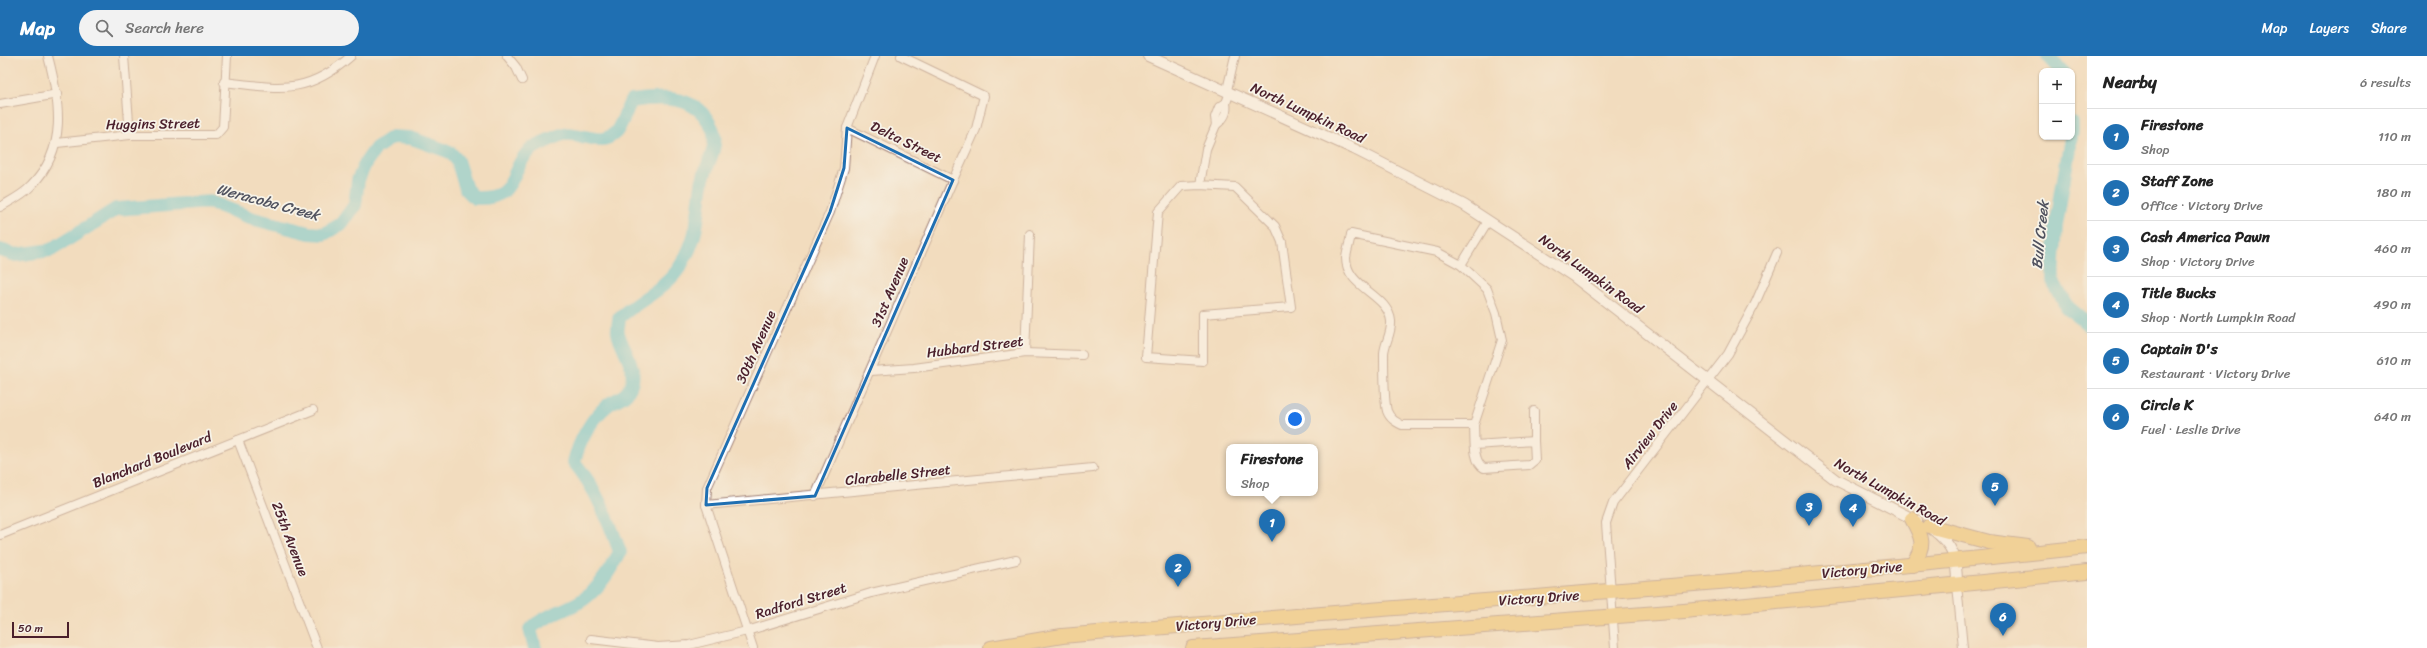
<!DOCTYPE html>
<html lang="en">
<head>
<meta charset="utf-8">
<style>
  body { margin:0; font-family:Sriracha,sans-serif; background:#f2f2f2; color:#222 }
  .controls { position:absolute; right:12px; top:12px; display:grid; overflow:hidden; border-radius:8px; box-shadow:0 1px 3px #0004 }
  .controls button { width:36px; height:36px; display:grid; place-items:center; padding:0; border:0; border-bottom:1px solid #e0e0e0; background:#fff; color:#222; font:20px sans-serif }
  .scale { position:absolute; left:12px; bottom:10px; width:57px; box-sizing:border-box; padding-left:4px; border:2px solid #4a1f2b; border-top:0; font-size:11px; line-height:14px; white-space:nowrap; color:#4a1f2b; -webkit-text-stroke:3px #f7f3e8; paint-order:stroke }
  .you { position:absolute; left:1295px; top:363px; width:14px; height:14px; margin:-10px; border:3px solid #fff; border-radius:50%; background:#1a73e8; box-shadow:0 0 0 6px #1a73e833 }
  .badge { display:grid; place-items:center; width:26px; height:26px; border-radius:50%; background:#1f6fb2; color:#fff; font-size:13px; font-weight:700 }
  .pin { position:absolute; translate:-50% -33px; filter:drop-shadow(0 1px 2px #0008) }
  .pin::after { content:''; position:absolute; top:21px; width:14px; height:12px; background:inherit; clip-path:polygon(0 0,100% 0,50% 100%) }
  .popup { position:absolute; left:1226px; top:388px; width:92px; height:52px; box-sizing:border-box; display:grid; place-content:center; border-radius:8px; background:#fff; filter:drop-shadow(0 1px 3px #0005); font-size:13px; white-space:nowrap; color:#767676 }
  .popup b { font-size:15px; color:#222 }
  .popup::after { content:''; position:absolute; left:50%; top:100%; margin-left:-8px; border:8px solid transparent; border-top-color:#fff }
  .list { margin:0; padding:0; list-style:none }
  h2 { display:flex; justify-content:space-between; align-items:center; height:52px; margin:0; padding:0 16px; font-size:17px }
  h2 small { font-size:13px; font-weight:400; color:#767676 }
  .list li { display:grid; grid-template-columns:26px 1fr auto; gap:12px; align-items:center; box-sizing:border-box; height:56px; padding:0 16px; border-top:1px solid #e0e0e0 }
  .list b { display:block; font-size:15px; white-space:nowrap }
  .list p { margin:0; font-size:13px; white-space:nowrap; color:#767676 }
  .list em { font-size:13px; font-style:normal; color:#767676 }
  .icon { flex:none; width:22px; height:22px; fill:none; stroke:currentColor; stroke-width:2; stroke-linecap:round; stroke-linejoin:round }
  .map { position:relative; flex:none; width:2087px; height:592px; overflow:hidden }
  header { display:flex; align-items:center; gap:24px; box-sizing:border-box; height:56px; padding:0 20px; background:#1f6fb2; color:#fff }
  header strong { font-size:19px }
  nav { display:flex; gap:22px; margin-inline-start:auto; font-size:14px }
  .search { width:280px; height:36px; background:#f2f2f2; display:flex; align-items:center; gap:10px; box-sizing:border-box; padding:0 14px; border-radius:22px; color:#767676; font-size:15px }
  main { display:flex }
  aside { flex:1; background:#fff }
  .map>svg:first-child { display:block }
  .lines { fill:none; stroke-linecap:round; stroke-linejoin:round }
  .river { stroke:#5fc9d9; stroke-width:14 }
  .minor-casing { stroke:#9e7e74; stroke-width:10 }
  .tertiary-casing { stroke:#9e7e74; stroke-width:12 }
  .trunk-casing { stroke:#9e7e74; stroke-width:16 }
  .minor { stroke:#fff; stroke-width:8 }
  .tertiary { stroke:#fff; stroke-width:10 }
  .trunk { stroke:#f0c369; stroke-width:14 }
  .marked { fill:none; stroke:#1f6fb2; stroke-width:3; stroke-linejoin:round }
  .labels { text-anchor:middle; dominant-baseline:central; stroke-width:3.5; stroke-linejoin:round; paint-order:stroke }
  .street-label { font-size:14px; fill:#4a1f2b; stroke:#f7f3e8 }
  .water-label { font-size:15px; font-style:italic; fill:#50525f; stroke:#f7f3e8 }
</style>
</head>
<body>
<header>
<strong>Map</strong>
<div class="search"><svg class="icon" aria-label="search" viewBox="0 0 24 24"><circle cx="10" cy="10" r="6"/><path d="M15 15l6 6"/></svg>Search here</div>
<nav><a>Map</a><a>Layers</a><a>Share</a></nav>
</header>
<main>
<div class="map">
<svg width="2087" height="592" viewBox="0 0 2087 592">
  <rect width="100%" height="100%" fill="#f7f3e8"/>
  <filter id="ink" filterUnits="userSpaceOnUse"><feTurbulence type="fractalNoise" baseFrequency=".025" numOctaves="2"/><feDisplacementMap in="SourceGraphic" scale="8" xChannelSelector="R" yChannelSelector="G"/><feConvolveMatrix kernelMatrix="1 2 1 2 8 2 1 2 1" color-interpolation-filters="sRGB"/></filter>
  <filter id="wash" filterUnits="userSpaceOnUse"><feTurbulence type="fractalNoise" baseFrequency=".012" numOctaves="4" result="noise"/><feDisplacementMap in="SourceGraphic" scale="16" xChannelSelector="R" yChannelSelector="G"/><feGaussianBlur stdDeviation="0.9" result="paint"/><feColorMatrix in="noise" values="0 0 0 0 0 0 0 0 0 0 0 0 0 0 0 0 0 1.4 0 .05"/><feComposite in="paint" operator="in"/></filter>
  <g filter="url(#wash)">
    <rect width="100%" height="100%" fill="#f2dcbe"/>
    <g class="lines">
      <g class="river">
        <polyline points="2048,0 2062,15"/>
        <polyline points="2072,67 2072,76"/>
        <polyline points="2071,81 2056,170 2053,225 2066,250 2087,268"/>
        <path d="M0,194L16,199L51,194L116,153L210,146L254,163L309,177L324,178L341,168L355,149L358,124L366,106L376,92L392,81L411,82L450,96L457,104L466,133L475,142C521,144 507,111 533,92C537,89 559,79 564,78C581,76 601,92 616,76C621,70 627,53 631,45C658,41 692,38 708,65C710,69 714,74 714,78C717,96 704,112 702,128C697,160 699,180 681,209C666,234 639,243 619,262C619,267 617,273 618,277C623,296 641,315 628,335C624,342 614,344 608,349C591,362 579,386 574,406C596,432 609,465 620,496C610,514 601,530 584,543C567,555 546,558 530,573L535,592"/>
      </g>
    </g>
  </g>
  <g filter="url(#ink)">
    <g class="lines">
      <g class="minor-casing">
        <g id="minor">
          <polyline points="124,0 130,79"/>
          <polyline points="507,0 516,11 522,24"/>
          <path d="M224,26C279,32 306,40 351,0"/>
          <polyline points="1227,34 1235,0"/>
          <polyline points="0,48 58,38"/>
          <path d="M1216,69C1224,63 1228,57 1226,47"/>
          <polyline points="847,72 953,124"/>
          <polyline points="57,87 130,79 216,79 223,71 227,0"/>
          <polyline points="1200,129 1235,131 1275,170 1282,186 1291,251 1203,258 1203,305 1146,301 1158,156 1181,130 1200,129 1206,93 1216,69 1215,61 1219,51 1226,47 1230,36"/>
          <path d="M0,151C10,145 23,139 31,130C68,93 60,46 48,0"/>
          <path d="M1461,209L1487,233L1496,257L1502,284L1474,369H1402C1396,366 1390,363 1387,355C1384,344 1384,309 1384,297C1385,286 1392,277 1391,265C1388,238 1346,232 1346,202C1347,194 1350,186 1351,178L1437,196L1461,209L1488,165"/>
          <polyline points="1025,297 1030,178"/>
          <polyline points="871,315 914,312 1025,297 1082,299"/>
          <path d="M1474,369C1475,381 1472,406 1484,412L1529,409L1535,404L1534,385L1475,389"/>
          <polyline points="238,384 317,592"/>
          <polyline points="1534,385 1534,355"/>
          <polyline points="815,440 953,124 976,73 984,40 901,0"/>
          <polyline points="706,449 1093,412"/>
          <polyline points="0,479 313,354"/>
          <polyline points="1957,529 1963,592"/>
          <polyline points="591,583 658,591 689,589 747,575 871,537 1016,504"/>
          <polyline points="753,592 706,449 707,432 830,156 844,112 847,72 875,0"/>
          <polyline points="1615,592 1606,467 1613,447 1728,298 1755,248 1777,197"/>
        </g>
      </g>
      <g class="tertiary-casing">
        <g id="tertiary">
          <polyline points="1148,0 1354,93 1464,149 1573,220 1836,424 1917,465"/>
          <path d="M1932,473C1954,490 1957,501 1957,529"/>
        </g>
      </g>
      <g class="trunk-casing">
        <g id="trunk">
          <path d="M1912,463C1923,483 1926,489 1912,509"/>
          <polyline points="1929,470 1989,486 2028,491"/>
          <path d="M991,592L1062,580C1404,549 1746,528 2087,491"/>
          <polyline points="1193,592 1684,555 2087,516"/>
        </g>
      </g>
      <use href="#minor" class="minor"/>
      <use href="#tertiary" class="tertiary"/>
      <use href="#trunk" class="trunk"/>
    </g>
  </g>
  <path d="M0 0H2087V592H0ZM847,72L953,124L815,440L706,449L707,432L830,156L844,112Z" fill="#f2dcbe" fill-opacity=".55" fill-rule="evenodd"/>
  <path class="marked" d="M847,72L953,124L815,440L706,449L707,432L830,156L844,112Z"/>
  <g class="labels">
    <g class="street-label">
      <text transform="translate(1308 57) rotate(25)">North Lumpkin Road</text>
      <text transform="translate(153 68) rotate(-1)">Huggins Street</text>
      <text transform="translate(906 86) rotate(26)">Delta Street</text>
      <text transform="translate(1591 218) rotate(36)">North Lumpkin Road</text>
      <text transform="translate(890 236) rotate(-67)">31st Avenue</text>
      <text transform="translate(756 291) rotate(-66)">30th Avenue</text>
      <text transform="translate(975 291) rotate(-7)">Hubbard Street</text>
      <text transform="translate(1650 379) rotate(-52)">Airview Drive</text>
      <text transform="translate(152 404) rotate(-22)">Blanchard Boulevard</text>
      <text transform="translate(898 419) rotate(-6)">Clarabelle Street</text>
      <text transform="translate(1890 436) rotate(29)">North Lumpkin Road</text>
      <text transform="translate(290 483) rotate(69)">25th Avenue</text>
      <text transform="translate(1862 514) rotate(-5)">Victory Drive</text>
      <text transform="translate(1539 542) rotate(-4)">Victory Drive</text>
      <text transform="translate(801 545) rotate(-17)">Radford Street</text>
      <text transform="translate(1216 567) rotate(-5)">Victory Drive</text>
    </g>
    <g class="water-label">
      <text transform="translate(268 146) rotate(15)">Weracoba Creek</text>
      <text transform="translate(2040 179) rotate(-84)">Bull Creek</text>
    </g>
  </g>
</svg>
<div class="controls">
<button>+</button>
<button>−</button>
</div>
<div class="scale">50 m</div>
<div class="you"></div>
<div class="pin badge" style="left:1272px;top:486px">1</div>
<div class="popup"><b>Firestone</b>Shop</div>
<div class="pin badge" style="left:1178px;top:531px">2</div>
<div class="pin badge" style="left:1809px;top:470px">3</div>
<div class="pin badge" style="left:1853px;top:471px">4</div>
<div class="pin badge" style="left:1995px;top:450px">5</div>
<div class="pin badge" style="left:2003px;top:580px">6</div>
</div>
<aside>
<h2>Nearby<small>6 results</small></h2>
<ul class="list">
<li><span class="badge">1</span><div><b>Firestone</b><p>Shop</p></div><em>110 m</em></li>
<li><span class="badge">2</span><div><b>Staff Zone</b><p>Office · Victory Drive</p></div><em>180 m</em></li>
<li><span class="badge">3</span><div><b>Cash America Pawn</b><p>Shop · Victory Drive</p></div><em>460 m</em></li>
<li><span class="badge">4</span><div><b>Title Bucks</b><p>Shop · North Lumpkin Road</p></div><em>490 m</em></li>
<li><span class="badge">5</span><div><b>Captain D's</b><p>Restaurant · Victory Drive</p></div><em>610 m</em></li>
<li><span class="badge">6</span><div><b>Circle K</b><p>Fuel · Leslie Drive</p></div><em>640 m</em></li>
</ul>
</aside>
</main>
</body>
</html>
